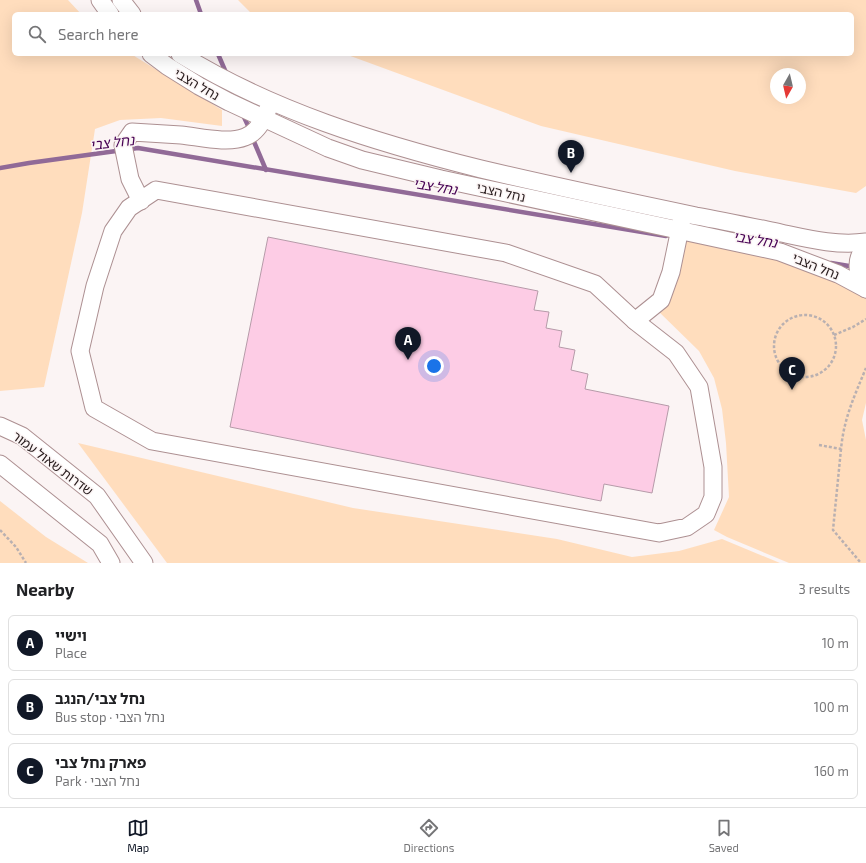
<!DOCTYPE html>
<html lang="en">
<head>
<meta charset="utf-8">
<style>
  body { margin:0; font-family:"Exo 2","Noto Sans Hebrew",sans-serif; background:#f2f2f2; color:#202124 }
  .compass { position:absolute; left:770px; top:68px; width:36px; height:36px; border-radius:50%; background:#fff; box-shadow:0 4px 16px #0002; rotate:188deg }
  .you { position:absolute; left:434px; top:366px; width:14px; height:14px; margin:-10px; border:3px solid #fff; border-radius:50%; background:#1a73e8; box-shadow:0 0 0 6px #1a73e833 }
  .badge { display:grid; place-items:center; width:26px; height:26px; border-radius:50%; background:#111827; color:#fff; font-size:13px; font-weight:700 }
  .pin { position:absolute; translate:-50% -33px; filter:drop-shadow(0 1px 2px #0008) }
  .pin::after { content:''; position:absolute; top:21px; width:14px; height:12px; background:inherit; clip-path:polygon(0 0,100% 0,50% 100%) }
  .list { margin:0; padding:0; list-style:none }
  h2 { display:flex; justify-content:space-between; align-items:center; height:52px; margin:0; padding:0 16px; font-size:17px }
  h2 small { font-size:13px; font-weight:400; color:#757577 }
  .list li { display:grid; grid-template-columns:26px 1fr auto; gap:12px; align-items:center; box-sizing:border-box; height:56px; margin:0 8px 8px; padding:0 8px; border:1px solid #e0e0e0; border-radius:6px }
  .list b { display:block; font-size:15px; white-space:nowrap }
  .list p { margin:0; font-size:13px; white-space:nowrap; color:#757577 }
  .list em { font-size:13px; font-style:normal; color:#757577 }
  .icon { flex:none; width:22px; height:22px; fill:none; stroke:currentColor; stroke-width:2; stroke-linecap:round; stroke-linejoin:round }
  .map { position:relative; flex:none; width:866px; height:563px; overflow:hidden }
  .search { position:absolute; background:#fff; box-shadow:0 4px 16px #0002; left:12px; right:12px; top:12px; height:44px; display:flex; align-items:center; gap:10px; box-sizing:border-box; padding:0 14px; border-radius:6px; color:#757577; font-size:15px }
  .sheet { height:244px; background:#fff }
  nav { display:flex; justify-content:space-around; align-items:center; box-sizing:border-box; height:56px; border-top:1px solid #e0e0e0; background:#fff; font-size:11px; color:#757577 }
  nav a { display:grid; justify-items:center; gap:2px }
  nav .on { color:#111827 }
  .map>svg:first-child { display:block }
  .green { fill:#ffddbd; fill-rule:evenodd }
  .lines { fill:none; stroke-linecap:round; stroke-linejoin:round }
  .stream { stroke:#916a97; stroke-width:4.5 }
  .building { fill:#fdcce5; stroke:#b69ba9 }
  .minor-casing { stroke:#ad9092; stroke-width:19 }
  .path { stroke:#b9b0b1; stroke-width:2.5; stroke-dasharray:3 2; stroke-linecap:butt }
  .minor { stroke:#fff; stroke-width:17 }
  .labels { text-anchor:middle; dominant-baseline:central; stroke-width:3; stroke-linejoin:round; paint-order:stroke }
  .street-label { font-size:13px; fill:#251a1b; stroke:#fbf4f4 }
  .water-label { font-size:14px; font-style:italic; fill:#470355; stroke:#fbf4f4 }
</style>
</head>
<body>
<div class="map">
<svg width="866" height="563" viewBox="0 0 866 563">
  <rect width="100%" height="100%" fill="#fbf4f4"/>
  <g class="green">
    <polygon points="0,0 68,0 81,14 14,14 14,54 131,54 222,110 222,126 161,118 120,120 95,129 82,213 44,387 0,391"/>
    <path d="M238,0H866V186L856,193L735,171L541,126L345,54H852V14H252ZM776,74H800V98H776Z"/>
    <polygon points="683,236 764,252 866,294 866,403 862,420 866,440 866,563 789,563 727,537 714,530 729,497 726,443 722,409 714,378 699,351 655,308"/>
    <polygon points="78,443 353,508 557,539 632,557 679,551 722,539 780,563 167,563"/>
    <polygon points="0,501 46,537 88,563 0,563"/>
  </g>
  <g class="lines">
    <g class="stream">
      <polyline points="196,0 201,14"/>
      <polyline points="218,54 227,75"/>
      <polyline points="243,115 250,130"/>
      <polyline points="252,137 266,170"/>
      <polyline points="0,168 29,163 138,148 666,236"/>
      <polyline points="831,263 855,267"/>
    </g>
  </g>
  <polygon class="building" points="268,237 538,291 534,310 549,312 546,328 562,331 559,347 575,350 571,370 588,374 585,389 669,406 652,493 604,484 601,501 230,427"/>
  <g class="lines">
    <g class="minor-casing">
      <g id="minor">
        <polyline points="100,0 110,14"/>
        <polyline points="121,0 132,14"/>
        <polyline points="151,54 167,66 199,86 229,102 328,148 362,160 441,179 780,252 838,274 866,289"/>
        <path d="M180,54C272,111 377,143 481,169C553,186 624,201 696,216C724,221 752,227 781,233C809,239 837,246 866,242"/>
        <polygon points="156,190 506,253 595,284 635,321 676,353 699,387 713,467 713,497 706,514 687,527 659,533 152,441 94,408 80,351 95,286 113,231 129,208"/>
        <path d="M141,201L130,179L123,145L132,132C149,133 165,134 181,135C200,137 228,144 245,137C257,133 264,119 268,109"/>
        <path d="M866,248C853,259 858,277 866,289"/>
        <polyline points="635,321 661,300 671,272 682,219"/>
        <polyline points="0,426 22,436 97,496 144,563"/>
        <polyline points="0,464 100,544 111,563"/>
      </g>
    </g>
    <g class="path">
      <circle cx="805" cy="346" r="31"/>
      <polyline points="834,335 853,327 866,319"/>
      <path d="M819,445L841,449C844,418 854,397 866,368"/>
      <polyline points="841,449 833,530 861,563"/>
      <polyline points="0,530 16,547 26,563"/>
    </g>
    <use href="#minor" class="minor"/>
  </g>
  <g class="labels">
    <g class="street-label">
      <text transform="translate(197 84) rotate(30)">נחל הצבי</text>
      <text transform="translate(501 192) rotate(12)">נחל הצבי</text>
      <text transform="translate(816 266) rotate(22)">נחל הצבי</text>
      <text transform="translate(53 463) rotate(37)">שדרות שאול עמור</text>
    </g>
    <g class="water-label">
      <text transform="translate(112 142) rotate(-7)">נחל צבי</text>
      <text transform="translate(435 186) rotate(9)">נחל צבי</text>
      <text transform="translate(755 239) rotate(9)">נחל צבי</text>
    </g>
  </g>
</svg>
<svg class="compass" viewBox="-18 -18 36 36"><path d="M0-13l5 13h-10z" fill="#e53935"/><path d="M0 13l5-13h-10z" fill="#757577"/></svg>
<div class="you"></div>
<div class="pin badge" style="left:408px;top:360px">A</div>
<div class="pin badge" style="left:571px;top:173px">B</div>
<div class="pin badge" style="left:792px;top:390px">C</div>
<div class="search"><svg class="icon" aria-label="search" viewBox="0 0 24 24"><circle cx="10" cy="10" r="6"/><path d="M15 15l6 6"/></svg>Search here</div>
</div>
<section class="sheet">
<h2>Nearby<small>3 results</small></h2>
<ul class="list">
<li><span class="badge">A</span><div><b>וישיי</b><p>Place</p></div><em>10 m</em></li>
<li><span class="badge">B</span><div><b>נחל צבי/הנגב</b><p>Bus stop · נחל הצבי</p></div><em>100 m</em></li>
<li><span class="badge">C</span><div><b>פארק נחל צבי</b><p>Park · נחל הצבי</p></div><em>160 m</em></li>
</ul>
</section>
<nav>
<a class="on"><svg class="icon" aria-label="map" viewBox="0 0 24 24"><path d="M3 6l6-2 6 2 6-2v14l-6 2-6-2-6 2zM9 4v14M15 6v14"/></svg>Map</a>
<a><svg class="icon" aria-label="directions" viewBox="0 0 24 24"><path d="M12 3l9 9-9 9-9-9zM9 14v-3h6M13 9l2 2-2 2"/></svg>Directions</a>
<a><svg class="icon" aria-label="saved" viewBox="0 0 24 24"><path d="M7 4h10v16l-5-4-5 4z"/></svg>Saved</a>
</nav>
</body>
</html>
